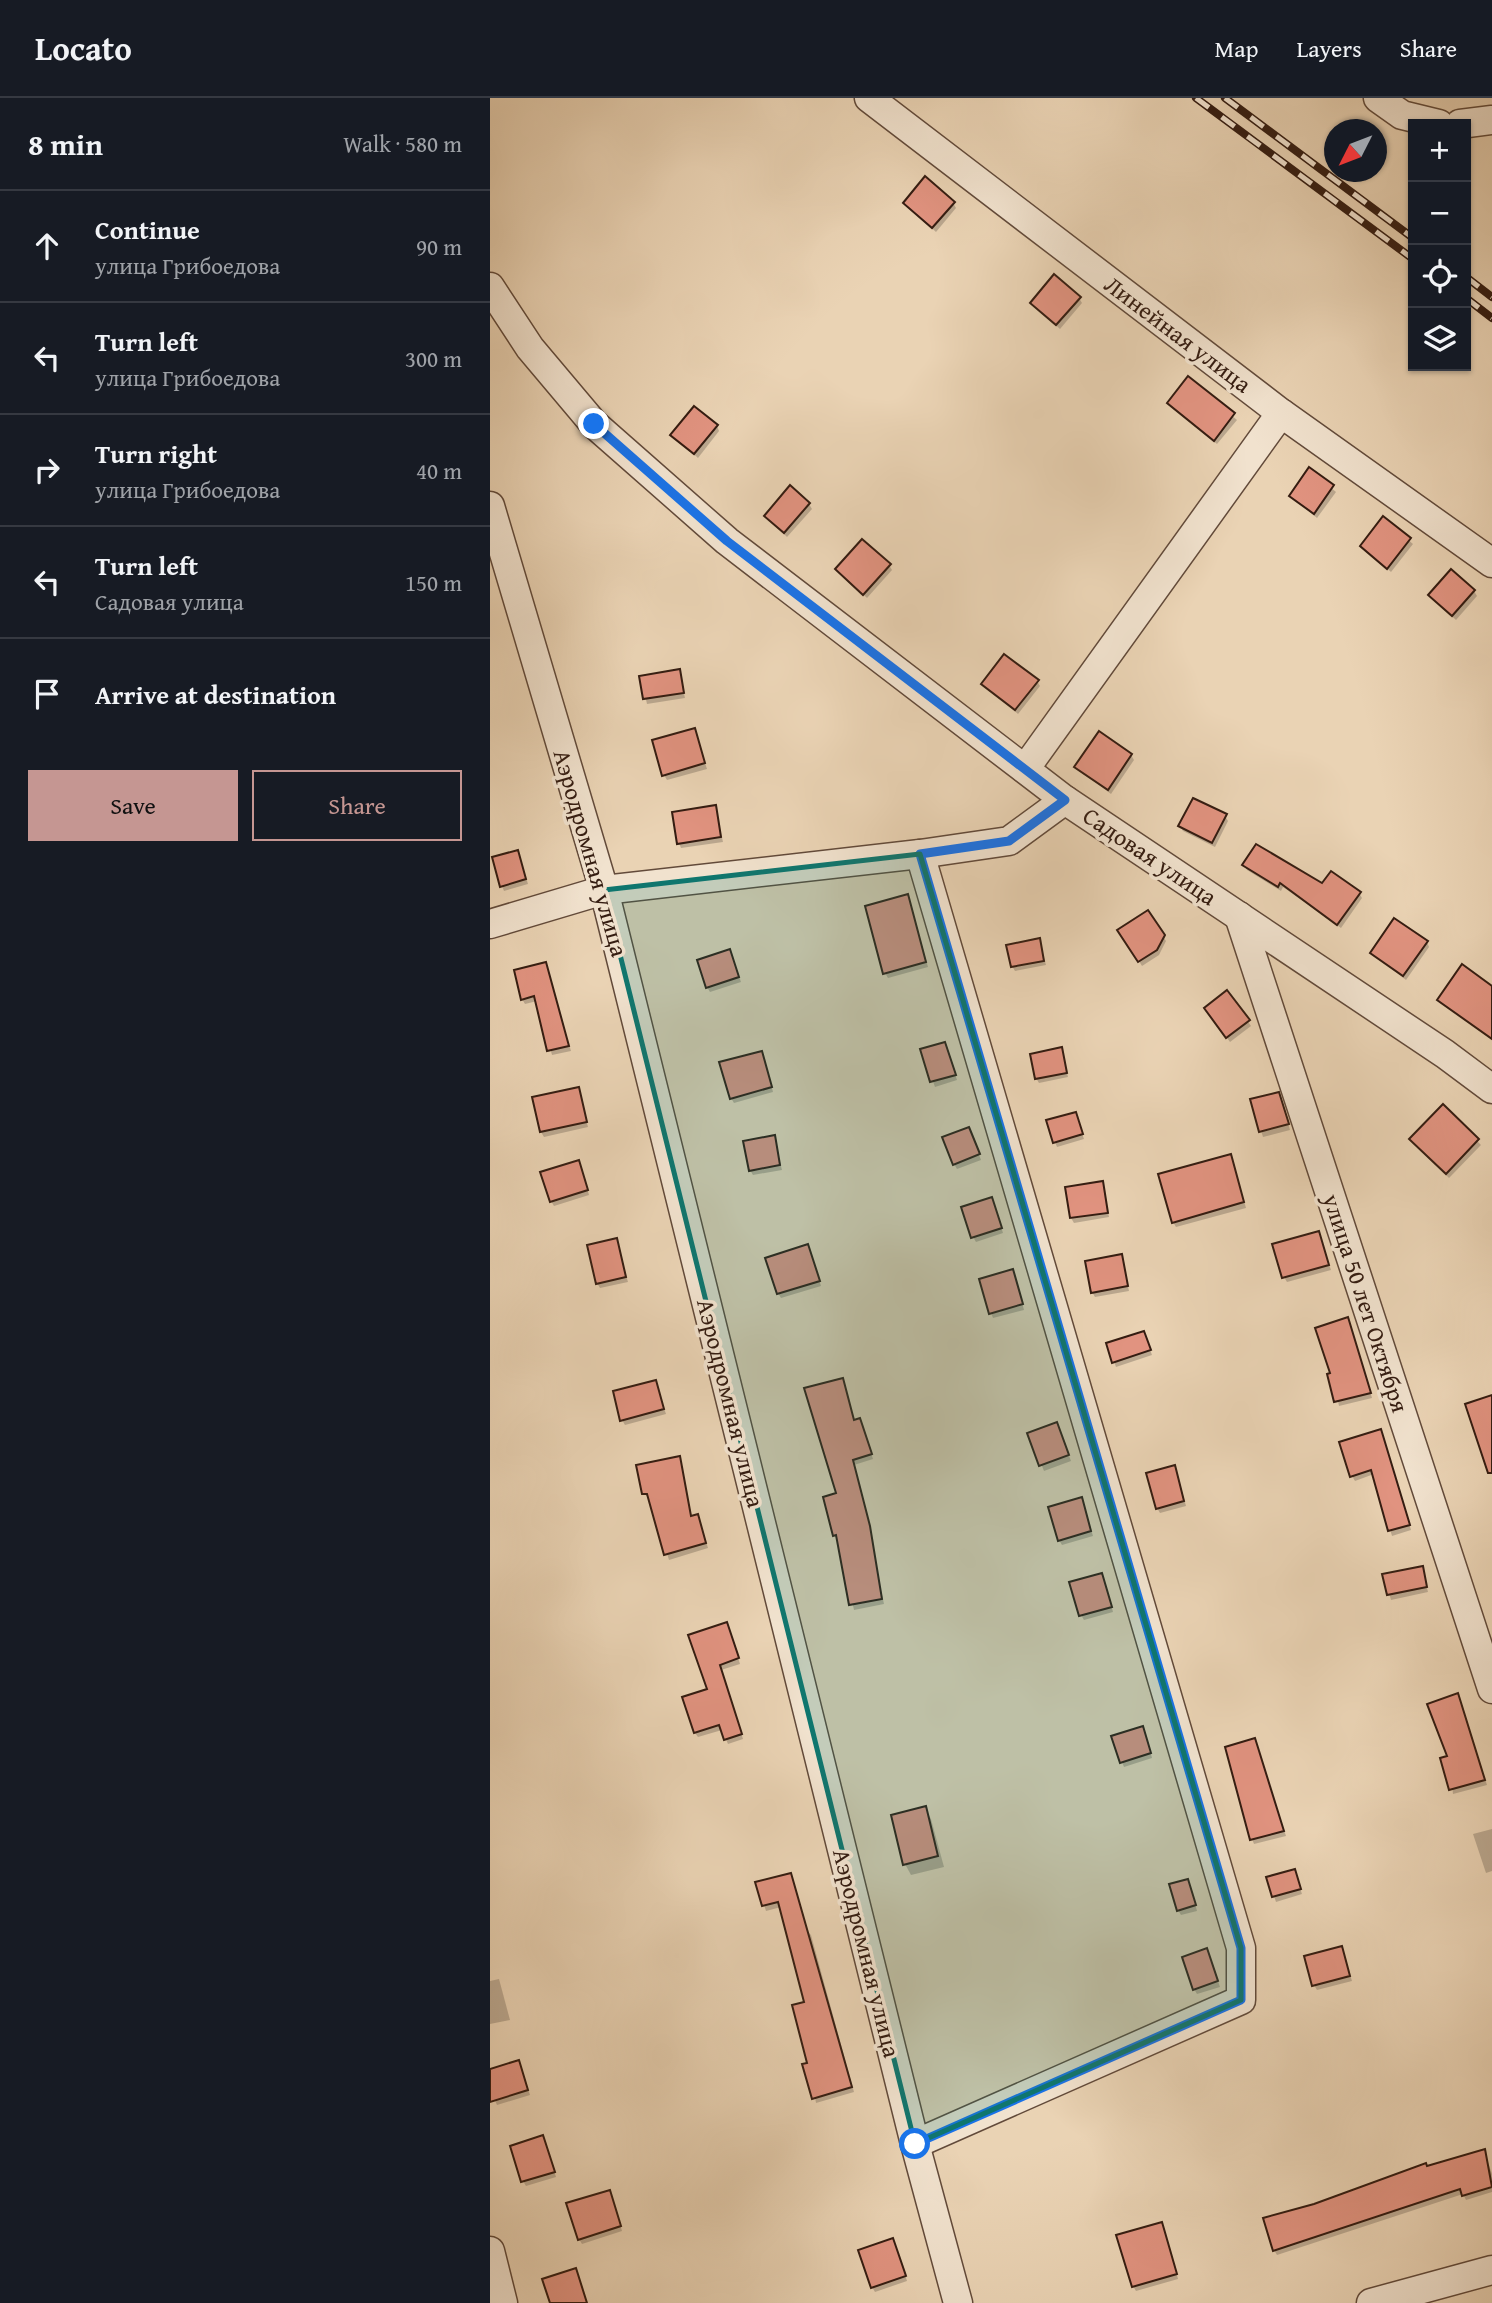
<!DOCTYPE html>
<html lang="en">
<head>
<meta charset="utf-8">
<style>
  body { margin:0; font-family:"Gentium Book Plus",serif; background:#20242c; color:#f1f3f6 }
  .controls { position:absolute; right:21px; top:21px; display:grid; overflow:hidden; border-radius:0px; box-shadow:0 2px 5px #0004 }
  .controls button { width:63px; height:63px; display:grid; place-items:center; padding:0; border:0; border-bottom:2px solid #363941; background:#171b24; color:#f1f3f6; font:35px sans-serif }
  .compass { position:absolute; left:834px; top:21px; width:63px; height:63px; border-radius:50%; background:#171b24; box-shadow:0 2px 5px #0004; rotate:228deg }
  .stop { position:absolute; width:21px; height:21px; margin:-16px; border:5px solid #1a73e8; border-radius:50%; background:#fff }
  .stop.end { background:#1a73e8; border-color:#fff; box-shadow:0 2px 7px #0008 }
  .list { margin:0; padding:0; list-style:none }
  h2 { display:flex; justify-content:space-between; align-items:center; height:91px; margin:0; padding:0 28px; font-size:30px }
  h2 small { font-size:23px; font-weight:400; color:#9ea1a6 }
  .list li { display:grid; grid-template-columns:46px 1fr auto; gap:21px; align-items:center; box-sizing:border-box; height:112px; padding:0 28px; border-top:2px solid #363941 }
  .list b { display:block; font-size:26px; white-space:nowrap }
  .list p { margin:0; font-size:23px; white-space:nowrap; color:#9ea1a6 }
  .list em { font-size:23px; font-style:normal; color:#9ea1a6 }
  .actions { display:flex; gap:14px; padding:21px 28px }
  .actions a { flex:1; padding:16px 0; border:2px solid #c59692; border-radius:0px; text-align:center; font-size:24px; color:#c59692 }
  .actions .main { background:#c59692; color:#111 }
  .icon { flex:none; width:38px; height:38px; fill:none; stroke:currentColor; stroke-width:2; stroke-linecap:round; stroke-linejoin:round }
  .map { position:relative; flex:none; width:1002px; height:2205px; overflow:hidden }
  header { display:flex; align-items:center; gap:42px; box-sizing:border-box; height:98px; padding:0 35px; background:#171b24; border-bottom:2px solid #363941 }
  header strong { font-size:33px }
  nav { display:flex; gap:38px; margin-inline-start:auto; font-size:24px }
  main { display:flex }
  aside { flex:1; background:#171b24 }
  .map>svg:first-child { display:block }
  .shadow { fill:#0003 }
  .building { fill:#e19380; stroke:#341c11; stroke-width:2 }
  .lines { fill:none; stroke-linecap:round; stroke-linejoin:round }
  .minor-casing { stroke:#624a3a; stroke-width:31 }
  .minor { stroke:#f1e2ce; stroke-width:28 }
  .rail-casing { stroke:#341c11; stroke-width:8 }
  .rail { stroke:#f1e2ce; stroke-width:5; stroke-dasharray:16; stroke-linecap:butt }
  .route { stroke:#1a73e8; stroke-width:9 }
  .marked { fill:#0f766e; fill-opacity:0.2; stroke:#0f766e; stroke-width:5; stroke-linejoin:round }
  .labels { text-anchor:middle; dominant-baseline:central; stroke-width:7; stroke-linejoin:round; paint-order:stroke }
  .street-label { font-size:24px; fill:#341c11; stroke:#f1e2ce }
</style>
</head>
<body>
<header>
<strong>Locato</strong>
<nav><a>Map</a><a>Layers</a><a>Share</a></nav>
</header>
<main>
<aside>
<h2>8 min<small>Walk · 580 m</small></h2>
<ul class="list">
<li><svg class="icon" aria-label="ahead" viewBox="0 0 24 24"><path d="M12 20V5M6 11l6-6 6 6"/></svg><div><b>Continue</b><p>улица Грибоедова</p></div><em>90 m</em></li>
<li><svg class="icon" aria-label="left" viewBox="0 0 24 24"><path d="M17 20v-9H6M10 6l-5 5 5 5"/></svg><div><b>Turn left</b><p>улица Грибоедова</p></div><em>300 m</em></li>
<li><svg class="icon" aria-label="right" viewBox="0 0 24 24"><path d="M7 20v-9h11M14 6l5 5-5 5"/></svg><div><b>Turn right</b><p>улица Грибоедова</p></div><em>40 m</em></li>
<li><svg class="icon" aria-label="left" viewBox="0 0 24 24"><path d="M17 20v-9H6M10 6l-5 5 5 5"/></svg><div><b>Turn left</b><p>Садовая улица</p></div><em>150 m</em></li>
<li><svg class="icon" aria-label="arrive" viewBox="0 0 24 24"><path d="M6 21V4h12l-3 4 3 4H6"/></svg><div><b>Arrive at destination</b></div></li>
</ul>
<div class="actions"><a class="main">Save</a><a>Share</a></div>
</aside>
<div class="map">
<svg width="1002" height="2205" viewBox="0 0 1002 2205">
  <rect width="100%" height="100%" fill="#ead3b4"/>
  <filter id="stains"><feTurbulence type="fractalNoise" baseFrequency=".00286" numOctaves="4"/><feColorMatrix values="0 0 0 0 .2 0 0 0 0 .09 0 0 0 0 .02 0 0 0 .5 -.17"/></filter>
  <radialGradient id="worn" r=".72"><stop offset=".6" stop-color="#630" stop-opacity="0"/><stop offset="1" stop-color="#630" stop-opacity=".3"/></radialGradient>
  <g class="shadow">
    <polygon points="415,105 463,105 466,110 446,134"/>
    <polygon points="589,200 592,205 570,231 542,205"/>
    <polygon points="698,281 747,322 727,346 679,306"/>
    <polygon points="227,328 229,333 208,360 183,337"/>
    <polygon points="820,372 846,394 827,420 801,398"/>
    <polygon points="319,406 322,411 297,439 276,418"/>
    <polygon points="894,421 923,446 901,474 872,448"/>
    <polygon points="399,467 402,472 377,500 347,471"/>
    <polygon points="984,493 987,498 966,522 940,498"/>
    <polygon points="189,573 195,600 157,606 151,579"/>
    <polygon points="547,583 550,588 528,616 493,586"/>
    <polygon points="204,632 217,671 177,682 174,677"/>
    <polygon points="641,657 644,662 621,696 586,669"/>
    <polygon points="225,709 233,744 191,750 189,745"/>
    <polygon points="735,718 738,723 725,749 693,733 690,728"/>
    <polygon points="28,754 38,786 14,793 12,788"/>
    <polygon points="754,767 869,795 872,800 851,830 793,789 791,793 757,772"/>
    <polygon points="420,803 438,869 398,880 395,875"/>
    <polygon points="658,814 676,843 669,857 652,868 630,832"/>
    <polygon points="549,842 556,867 525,873 522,868"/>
    <polygon points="937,844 939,849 916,882 882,855"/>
    <polygon points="240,853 251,884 220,894 217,889"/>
    <polygon points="55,866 81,953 62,957 47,903 35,906 32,901"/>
    <polygon points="1002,890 1002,942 949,902"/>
    <polygon points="737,895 761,928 740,944 719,915"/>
    <polygon points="455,946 467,982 445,989 432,953"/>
    <polygon points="571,951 578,979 549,985 546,980"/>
    <polygon points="274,960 283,994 244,1005 241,1000"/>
    <polygon points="88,991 98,1029 54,1039 51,1034"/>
    <polygon points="791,1001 800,1032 773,1039 762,1003"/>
    <polygon points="953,1008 991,1047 959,1080 921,1041"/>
    <polygon points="585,1016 594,1041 567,1049 565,1044"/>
    <polygon points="481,1036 491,1062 467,1071 464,1066"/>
    <polygon points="284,1039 292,1072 263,1077 260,1072"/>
    <polygon points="743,1063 756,1110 686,1129 683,1124"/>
    <polygon points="91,1069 99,1097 64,1108 61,1103"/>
    <polygon points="612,1085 619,1119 584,1125 581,1120"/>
    <polygon points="502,1101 513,1135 486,1144 483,1139"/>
    <polygon points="828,1135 841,1172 797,1184 794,1179"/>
    <polygon points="126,1142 138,1184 110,1190 107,1185"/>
    <polygon points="318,1148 331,1188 291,1200 288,1195"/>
    <polygon points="631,1158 639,1193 605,1199 602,1194"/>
    <polygon points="525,1178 534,1212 503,1220 501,1215"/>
    <polygon points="860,1226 882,1300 849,1308 842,1276"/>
    <polygon points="654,1235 662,1257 626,1269 618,1246"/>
    <polygon points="165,1284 176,1316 135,1327 132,1322"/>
    <polygon points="370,1322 383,1361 364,1367 394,1506 364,1512 349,1442 345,1437 349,1396 364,1323"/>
    <polygon points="569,1331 581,1363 554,1373 539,1336"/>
    <polygon points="893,1337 921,1432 902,1438 884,1376 865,1383 862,1378"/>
    <polygon points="189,1360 202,1420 207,1418 210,1423 218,1450 179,1462 160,1400 154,1396"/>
    <polygon points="687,1374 696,1408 670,1415 667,1410"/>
    <polygon points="594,1406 603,1438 572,1447 569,1442"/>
    <polygon points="932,1470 938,1494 901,1502 894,1477"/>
    <polygon points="614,1481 623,1514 594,1522 591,1517"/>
    <polygon points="239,1531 250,1566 231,1572 253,1641 238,1646 232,1632 208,1639 205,1635"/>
    <polygon points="970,1602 997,1687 963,1696 959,1660"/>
    <polygon points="655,1635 662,1660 634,1669 632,1664"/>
    <polygon points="765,1642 796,1738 764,1746 762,1741"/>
    <polygon points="435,1710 441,1721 454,1769 421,1777 415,1766"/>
    <polygon points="1002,1731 1002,1773 996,1775 983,1736"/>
    <polygon points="804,1773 812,1796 786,1804 778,1780"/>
    <polygon points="300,1777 317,1833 321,1837 364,1994 326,2005 319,1966 316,1905 291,1809 276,1813 267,1785"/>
    <polygon points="700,1788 707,1813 691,1817 688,1812"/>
    <polygon points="852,1850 862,1883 827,1892 824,1887"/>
    <polygon points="719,1857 730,1889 707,1896 704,1891"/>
    <polygon points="9,1881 20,1922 0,1926 0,1883"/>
    <polygon points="31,1969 40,1997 7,2007 0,1991 0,1972"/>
    <polygon points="53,2039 66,2079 36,2088 33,2083"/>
    <polygon points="994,2053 1002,2076 1002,2094 976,2102 973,2096 787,2157 784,2152 806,2114"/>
    <polygon points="122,2099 132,2133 92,2146 89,2141"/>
    <polygon points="674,2131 688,2181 646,2193 643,2188"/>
    <polygon points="405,2147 417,2183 385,2194 382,2189"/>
  </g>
  <g class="building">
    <polygon points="435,78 465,104 442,130 413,105"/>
    <polygon points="564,176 591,199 566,227 540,205"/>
    <polygon points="698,278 745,315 724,343 677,305"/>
    <polygon points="204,308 228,327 204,356 180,337"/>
    <polygon points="819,369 844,387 824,416 799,398"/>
    <polygon points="300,387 320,405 294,435 274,418"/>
    <polygon points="893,418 921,440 897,471 870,448"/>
    <polygon points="372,441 401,466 373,497 345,471"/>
    <polygon points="961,471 985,492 962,518 938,497"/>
    <polygon points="514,556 549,582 525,612 491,586"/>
    <polygon points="190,571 194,595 153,601 149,578"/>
    <polygon points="205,630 215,665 172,678 162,642"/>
    <polygon points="609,633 642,656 618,692 584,669"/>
    <polygon points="703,700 737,716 722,745 688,728"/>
    <polygon points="226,707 231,739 187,746 182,714"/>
    <polygon points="766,746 832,785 841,773 871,794 847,827 790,785 788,789 752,767"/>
    <polygon points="28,752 36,781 10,789 2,759"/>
    <polygon points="418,796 436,864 393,876 375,808"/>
    <polygon points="658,812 675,837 667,852 648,864 627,832"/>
    <polygon points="904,820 938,843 913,878 880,855"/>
    <polygon points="550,840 554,863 521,869 516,847"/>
    <polygon points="240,851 249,879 216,890 207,862"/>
    <polygon points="56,864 79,948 57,953 44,898 31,902 24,872"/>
    <polygon points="972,866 1002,888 1002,941 947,902"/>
    <polygon points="737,892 760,922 736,940 714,910"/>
    <polygon points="455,944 466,977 440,984 430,951"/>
    <polygon points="572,949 577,975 545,981 540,956"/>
    <polygon points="272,953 282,989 240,1001 229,964"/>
    <polygon points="89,989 97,1024 50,1034 42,999"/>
    <polygon points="789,994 799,1026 769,1034 760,1001"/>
    <polygon points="953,1006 989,1041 956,1076 919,1041"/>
    <polygon points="586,1014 593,1036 563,1045 556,1022"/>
    <polygon points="479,1029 490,1056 463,1067 452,1039"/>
    <polygon points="285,1037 290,1067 259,1073 253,1043"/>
    <polygon points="741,1056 754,1104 682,1125 668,1076"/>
    <polygon points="89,1062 98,1092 60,1104 50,1074"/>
    <polygon points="613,1083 618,1115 580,1120 575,1089"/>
    <polygon points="502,1099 512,1130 481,1140 471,1109"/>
    <polygon points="829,1133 839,1167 792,1180 782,1146"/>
    <polygon points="127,1140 136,1179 106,1186 97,1147"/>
    <polygon points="318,1146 330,1183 287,1196 275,1160"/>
    <polygon points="632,1156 638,1188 601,1195 595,1163"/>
    <polygon points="523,1171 533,1206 499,1216 489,1181"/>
    <polygon points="858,1219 881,1295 844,1304 837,1276 840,1275 825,1230"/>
    <polygon points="654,1233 661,1252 622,1265 616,1245"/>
    <polygon points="353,1280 364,1322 370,1320 382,1356 363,1362 380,1428 392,1501 359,1507 346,1437 343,1438 333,1399 346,1395 314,1290"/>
    <polygon points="166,1282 174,1311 130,1323 123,1293"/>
    <polygon points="1002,1297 1002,1375 998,1375 975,1306"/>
    <polygon points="567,1324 579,1357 549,1368 537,1335"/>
    <polygon points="891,1331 920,1427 898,1433 881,1372 860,1379 849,1344"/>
    <polygon points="190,1358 201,1418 208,1416 216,1445 174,1457 157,1396 152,1396 146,1367"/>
    <polygon points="685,1367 694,1403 666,1411 656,1375"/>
    <polygon points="592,1399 601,1433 568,1443 558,1409"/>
    <polygon points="933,1468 937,1489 897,1497 892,1476"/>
    <polygon points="612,1475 622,1509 589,1518 579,1484"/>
    <polygon points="237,1524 249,1560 230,1567 252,1636 234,1642 229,1627 204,1635 192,1599 217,1591 198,1537"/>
    <polygon points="968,1595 995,1682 959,1692 950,1660 957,1658 937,1606"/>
    <polygon points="653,1628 661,1655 630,1665 621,1638"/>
    <polygon points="765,1640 794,1733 760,1742 735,1649"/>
    <polygon points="436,1708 448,1758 413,1767 401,1717"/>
    <polygon points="805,1771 811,1791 782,1799 776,1779"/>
    <polygon points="301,1775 362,1989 322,2001 312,1966 317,1965 302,1907 314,1904 288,1804 272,1808 265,1784"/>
    <polygon points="698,1781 706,1807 687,1813 679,1786"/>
    <polygon points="852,1848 860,1878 822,1888 814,1858"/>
    <polygon points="717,1850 728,1883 703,1892 692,1859"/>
    <polygon points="29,1962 38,1992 0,2004 0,1971"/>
    <polygon points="53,2037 65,2074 31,2084 20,2048"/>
    <polygon points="995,2051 1002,2089 972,2098 970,2091 783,2153 773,2120 824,2106 936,2065 937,2068"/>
    <polygon points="120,2092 131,2128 88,2142 76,2105"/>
    <polygon points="672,2124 687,2176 642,2189 626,2137"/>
    <polygon points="403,2140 416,2178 381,2190 368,2152"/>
    <polygon points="86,2170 97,2205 60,2205 52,2181"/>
  </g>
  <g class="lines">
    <g class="minor-casing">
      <g id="minor">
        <polyline points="379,0 791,315 1002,465"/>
        <polyline points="888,0 912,17 949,26"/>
        <polyline points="970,26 1002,22"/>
        <polyline points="0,189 40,250 104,326 237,443 575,702 955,956 1002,991"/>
        <polyline points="0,408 114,792 425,2046 468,2205"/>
        <polyline points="535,671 791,315"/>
        <polyline points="749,818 1002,1591"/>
        <polyline points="0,826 114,792 430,756"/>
        <polyline points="425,2046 751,1902 751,1850 430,756 519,743 575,702"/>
        <polyline points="0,2153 13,2205"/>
        <polyline points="881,2205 1002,2172"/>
      </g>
    </g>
    <use href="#minor" class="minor"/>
    <g class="rail-casing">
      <g id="rail">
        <polyline points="706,0 923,161"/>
        <polyline points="735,0 923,140"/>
        <polyline points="976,179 1002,199"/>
        <polyline points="976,200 1002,220"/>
      </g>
    </g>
    <use href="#rail" class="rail"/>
  </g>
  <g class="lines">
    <polyline class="route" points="104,326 237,443 575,702 519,743 430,756 751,1850 751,1902 425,2046"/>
  </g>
  <path class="marked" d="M430,756L751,1850V1902L425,2046L114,792Z"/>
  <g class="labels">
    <g class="street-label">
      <text transform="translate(688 236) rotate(37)">Линейная улица</text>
      <text transform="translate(101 755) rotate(74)">Аэродромная улица</text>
      <text transform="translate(660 758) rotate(34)">Садовая улица</text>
      <text transform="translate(876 1205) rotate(72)">улица 50 лет Октября</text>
      <text transform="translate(241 1305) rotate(76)">Аэродромная улица</text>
      <text transform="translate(377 1855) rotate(76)">Аэродромная улица</text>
    </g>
  </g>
  <rect width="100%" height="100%" filter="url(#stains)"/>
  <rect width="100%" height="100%" fill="url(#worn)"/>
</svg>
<div class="controls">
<button>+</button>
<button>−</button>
<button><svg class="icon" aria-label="locate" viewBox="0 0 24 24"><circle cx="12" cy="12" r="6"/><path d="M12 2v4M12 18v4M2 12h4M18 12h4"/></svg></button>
<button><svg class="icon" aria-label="layers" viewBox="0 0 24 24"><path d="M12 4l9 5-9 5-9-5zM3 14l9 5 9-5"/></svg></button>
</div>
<svg class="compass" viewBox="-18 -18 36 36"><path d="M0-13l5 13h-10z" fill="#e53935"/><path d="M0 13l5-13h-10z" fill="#9ea1a6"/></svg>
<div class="stop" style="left:425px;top:2046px"></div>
<div class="stop end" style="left:104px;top:326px"></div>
</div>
</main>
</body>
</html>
